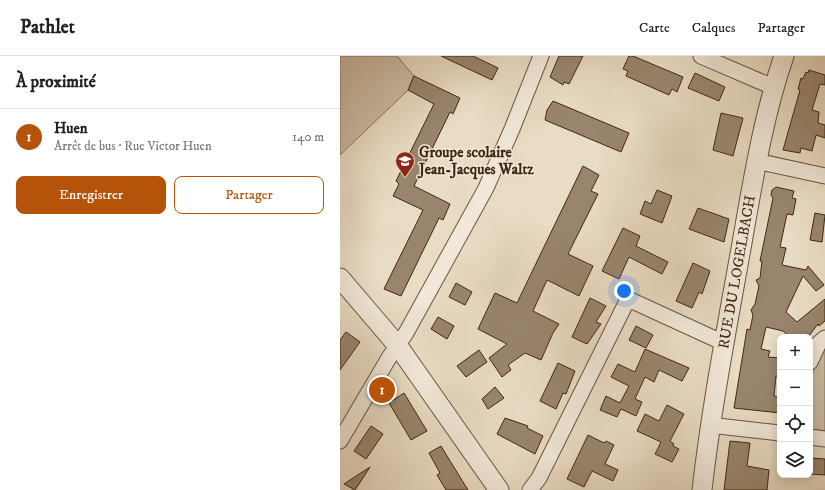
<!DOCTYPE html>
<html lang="fr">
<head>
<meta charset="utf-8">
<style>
  body { margin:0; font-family:"IM FELL DW Pica",serif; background:#f6f6f6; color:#202124 }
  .controls { position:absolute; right:12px; bottom:12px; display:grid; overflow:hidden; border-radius:8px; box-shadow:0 2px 10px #0003 }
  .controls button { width:36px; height:36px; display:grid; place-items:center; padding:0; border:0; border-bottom:1px solid #e0e0e0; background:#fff; color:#202124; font:20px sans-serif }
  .you { position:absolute; left:284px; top:235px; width:14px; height:14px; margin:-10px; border:3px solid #fff; border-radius:50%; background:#1a73e8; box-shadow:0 0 0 6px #1a73e833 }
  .badge { display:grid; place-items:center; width:26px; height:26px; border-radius:50%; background:#b45309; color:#fff; font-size:13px; font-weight:700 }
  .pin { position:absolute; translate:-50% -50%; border:2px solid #fff; box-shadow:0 1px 4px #0006 }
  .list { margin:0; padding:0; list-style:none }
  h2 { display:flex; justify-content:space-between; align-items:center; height:52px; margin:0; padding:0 16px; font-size:17px }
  h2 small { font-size:13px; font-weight:400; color:#757577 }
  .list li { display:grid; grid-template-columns:26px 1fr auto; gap:12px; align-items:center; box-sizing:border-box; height:56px; padding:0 16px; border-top:1px solid #e0e0e0 }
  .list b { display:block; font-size:15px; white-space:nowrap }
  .list p { margin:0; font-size:13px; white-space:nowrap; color:#757577 }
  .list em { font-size:13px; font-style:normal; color:#757577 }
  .actions { display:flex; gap:8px; padding:12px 16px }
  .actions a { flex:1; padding:9px 0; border:1px solid #b45309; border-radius:8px; text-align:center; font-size:14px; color:#b45309 }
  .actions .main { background:#b45309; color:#fff }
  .icon { flex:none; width:22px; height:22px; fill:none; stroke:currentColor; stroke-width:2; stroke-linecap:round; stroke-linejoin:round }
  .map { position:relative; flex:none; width:485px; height:434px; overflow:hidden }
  header { display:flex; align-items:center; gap:24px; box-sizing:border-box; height:56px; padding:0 20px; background:#fff; border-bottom:1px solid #e0e0e0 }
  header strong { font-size:19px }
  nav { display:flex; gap:22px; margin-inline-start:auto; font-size:14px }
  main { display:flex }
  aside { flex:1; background:#fff }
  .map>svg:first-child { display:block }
  .green { fill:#cdbda6; stroke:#88725c }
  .building { fill:#99856e; stroke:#422711 }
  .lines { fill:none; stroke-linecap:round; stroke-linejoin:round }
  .minor-casing { stroke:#6c543e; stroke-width:17 }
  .tertiary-casing { stroke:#6c543e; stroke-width:21 }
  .minor { stroke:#f1e8d9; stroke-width:15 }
  .tertiary { stroke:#f1e8d9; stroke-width:19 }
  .labels { text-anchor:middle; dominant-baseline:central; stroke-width:3; stroke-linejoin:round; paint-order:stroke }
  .poi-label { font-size:15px; font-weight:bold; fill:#422711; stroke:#f1e8d9; text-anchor:start }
  .street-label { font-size:15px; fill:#422711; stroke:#f1e8d9 }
</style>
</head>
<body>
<header>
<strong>Pathlet</strong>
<nav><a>Carte</a><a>Calques</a><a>Partager</a></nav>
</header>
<main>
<aside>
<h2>À proximité<small></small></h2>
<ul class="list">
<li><span class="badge">1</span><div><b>Huen</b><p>Arrêt de bus · Rue Victor Huen</p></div><em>140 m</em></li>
</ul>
<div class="actions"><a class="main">Enregistrer</a><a>Partager</a></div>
</aside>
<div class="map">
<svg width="485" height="434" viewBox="0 0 485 434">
  <rect width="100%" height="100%" fill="#e9dcc4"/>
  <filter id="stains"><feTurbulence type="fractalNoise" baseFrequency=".005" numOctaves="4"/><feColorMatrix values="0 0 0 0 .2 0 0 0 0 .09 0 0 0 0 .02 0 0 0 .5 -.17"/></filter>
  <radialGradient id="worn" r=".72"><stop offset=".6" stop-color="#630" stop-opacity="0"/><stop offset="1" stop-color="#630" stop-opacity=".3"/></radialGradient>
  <g class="green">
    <polygon points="0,0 57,0 74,20 68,34 0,99"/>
    <path d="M485,290V375L470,373C470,343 467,315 485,290Z"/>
  </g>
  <g class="building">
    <polygon points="101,0 133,0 158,12 152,24"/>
    <polygon points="219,0 243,0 229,28 224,26 223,29 210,21"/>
    <polygon points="289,0 293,0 343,21 337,36 332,33 329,39 286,20 288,15 283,13"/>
    <polygon points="469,14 485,19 485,29 480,28 472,54 479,56 478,67 485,69 485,82 476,79 472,95 461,92 460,97 443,94 460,34 458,33 461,22 463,23 466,16 468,17"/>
    <polygon points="355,17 385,31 379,45 348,32"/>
    <polygon points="74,20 120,42 113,58 110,56 74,130 110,148 103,164 99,162 61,240 44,233 83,154 53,140 59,128 56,125 94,48 68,34"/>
    <polygon points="213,45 289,77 281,96 205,64 207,54"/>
    <polygon points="381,57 403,62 393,100 373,94"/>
    <polygon points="243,110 259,119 251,135 258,138 228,198 253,210 239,240 207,224 193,255 219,268 213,277 201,304 185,297 168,309 171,314 162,321 149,302 167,288 138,273 155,237 177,247"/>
    <polygon points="436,131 454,135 452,142 456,143 453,159 447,158 440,191 446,192 442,209 466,214 468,210 484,229 476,235 463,220 446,256 457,266 485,243 485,265 479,270 478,268 468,281 450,281 443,275 426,271 421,293 430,295 428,301 440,302 440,321 436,320 434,340 440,341 440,357 394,352 407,273 410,274 413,259 411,254 415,248 419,230 416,224 420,222 422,205 420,205 433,142 431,139 432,134"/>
    <polygon points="317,134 332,140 322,167 300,158 305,145 311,148"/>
    <polygon points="358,152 389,163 384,186 349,173"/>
    <polygon points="475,157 485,159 482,186 470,184"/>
    <polygon points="283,172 300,180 296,190 328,206 322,218 289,201 279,223 262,215"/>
    <polygon points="353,207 370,215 362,238 359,236 352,252 336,245"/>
    <polygon points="116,227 132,236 125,249 109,241"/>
    <polygon points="250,242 266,250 256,266 261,268 247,288 232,281"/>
    <polygon points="98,261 114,270 107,283 91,273"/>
    <polygon points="296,270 313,279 306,292 289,284"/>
    <polygon points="6,276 20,286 0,314 0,284"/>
    <polygon points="305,293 349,312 342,325 319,314 314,326 305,321 295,343 302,346 296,360 281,353 277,361 260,354 266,340 280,347 289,330 271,321 278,308 295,316"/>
    <polygon points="139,294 147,306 126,321 117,310"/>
    <polygon points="218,307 235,315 226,338 223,337 216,353 200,345"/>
    <polygon points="155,331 164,342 148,353 142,343"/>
    <polygon points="64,337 87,375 71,384 49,347"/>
    <polygon points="327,349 344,358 330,385 334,388 333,390 339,393 332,406 315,398 321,386 297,375 305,358 319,365"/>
    <polygon points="165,362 188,370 187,372 203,380 195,398 157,378"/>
    <polygon points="31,370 43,378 26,403 14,395"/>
    <polygon points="248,379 264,387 266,385 274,389 265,408 278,414 273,425 252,415 244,431 227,423"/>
    <polygon points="390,385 410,387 407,410 429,414 427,434 384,434"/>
    <polygon points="101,390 107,400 128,434 106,434 97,419 100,417 89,397"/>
    <polygon points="470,402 485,403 485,419 470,418"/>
    <polygon points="30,411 15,434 4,428"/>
  </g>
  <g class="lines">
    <g class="minor-casing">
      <g id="minor">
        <polyline points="361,0 433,31"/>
        <polyline points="416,105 485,120"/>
        <polyline points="470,306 479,287 485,282"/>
        <polyline points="369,369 440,377"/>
        <polyline points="470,381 485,383"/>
        <polyline points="0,385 50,300 66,277 146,132 172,73 201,0"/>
        <polyline points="190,434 199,422 288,243 384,287"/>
      </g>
    </g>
    <g class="tertiary-casing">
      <g id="tertiary">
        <polyline points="0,222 58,290 159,434"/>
        <path d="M362,434C371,355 386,276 400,198C412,131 422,64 444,0"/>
      </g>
    </g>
    <use href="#minor" class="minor"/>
    <use href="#tertiary" class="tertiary"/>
  </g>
  <defs>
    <g id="school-pin" transform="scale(1)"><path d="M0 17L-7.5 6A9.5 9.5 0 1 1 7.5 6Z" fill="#8f2418" stroke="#f1e8d9"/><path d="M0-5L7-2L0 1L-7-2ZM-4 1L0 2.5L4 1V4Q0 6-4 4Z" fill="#fff"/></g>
  </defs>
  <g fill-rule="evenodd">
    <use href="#school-pin" x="65" y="105"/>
  </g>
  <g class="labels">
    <g class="poi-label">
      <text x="79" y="96">Groupe scolaire<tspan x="79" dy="17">Jean-Jacques Waltz</tspan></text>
    </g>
    <g class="street-label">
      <text transform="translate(397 216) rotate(-80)">RUE DU LOGELBACH</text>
    </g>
  </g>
  <rect width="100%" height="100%" filter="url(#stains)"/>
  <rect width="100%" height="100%" fill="url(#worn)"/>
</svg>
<div class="controls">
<button>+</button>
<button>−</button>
<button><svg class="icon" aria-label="locate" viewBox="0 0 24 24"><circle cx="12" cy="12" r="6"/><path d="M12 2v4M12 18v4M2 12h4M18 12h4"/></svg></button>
<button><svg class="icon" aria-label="layers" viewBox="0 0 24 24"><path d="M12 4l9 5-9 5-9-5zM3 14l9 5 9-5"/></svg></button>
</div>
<div class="you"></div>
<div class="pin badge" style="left:42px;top:334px">1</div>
</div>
</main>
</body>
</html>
